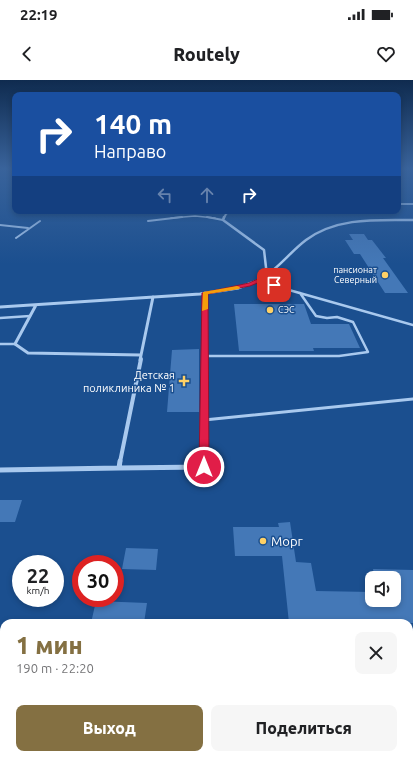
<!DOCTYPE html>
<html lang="ru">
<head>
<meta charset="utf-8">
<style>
  body { margin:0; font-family:Ubuntu,sans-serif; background:#f6f6f6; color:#202124; height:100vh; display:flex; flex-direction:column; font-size:15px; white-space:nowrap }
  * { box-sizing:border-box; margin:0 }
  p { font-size:13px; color:#757577 }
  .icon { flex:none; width:22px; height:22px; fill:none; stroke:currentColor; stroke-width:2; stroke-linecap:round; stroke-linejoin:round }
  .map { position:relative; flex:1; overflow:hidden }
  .side { position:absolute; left:0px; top:539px; width:413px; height:140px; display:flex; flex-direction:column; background:#fff; border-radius:12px 12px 0 0; box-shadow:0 2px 6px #0003 }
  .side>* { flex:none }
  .top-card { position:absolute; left:12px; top:12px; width:389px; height:122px; border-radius:8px; box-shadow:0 2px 6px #0003; background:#1a4fa0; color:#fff; overflow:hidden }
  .buttons { position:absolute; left:365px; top:491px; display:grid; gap:8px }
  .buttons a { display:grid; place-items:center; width:36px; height:36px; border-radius:8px; background:#fff; box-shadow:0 2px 6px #0003; font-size:20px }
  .speed { position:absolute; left:12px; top:475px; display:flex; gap:8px; font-size:20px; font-weight:700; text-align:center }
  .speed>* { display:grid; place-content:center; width:52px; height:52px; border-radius:50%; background:#fff; box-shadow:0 2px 6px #0003; line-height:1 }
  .speed small { font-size:10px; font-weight:400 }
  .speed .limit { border:6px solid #d22; background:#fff; color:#111 }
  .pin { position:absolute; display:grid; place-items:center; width:34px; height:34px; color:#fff; margin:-17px; border-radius:8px; box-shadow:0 2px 6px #0006 }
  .me { position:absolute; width:44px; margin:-22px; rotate:0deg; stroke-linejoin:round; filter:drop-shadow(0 0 3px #0008) }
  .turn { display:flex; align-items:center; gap:14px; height:84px; padding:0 16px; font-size:18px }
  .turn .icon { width:52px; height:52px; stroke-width:2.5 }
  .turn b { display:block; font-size:28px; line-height:34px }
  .lanes { display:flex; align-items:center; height:38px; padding:0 16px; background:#0003; justify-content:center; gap:20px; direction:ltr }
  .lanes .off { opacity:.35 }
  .round { display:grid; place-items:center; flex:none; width:42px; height:42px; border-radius:8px; background:#f6f6f6 }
  .head { display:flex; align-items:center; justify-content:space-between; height:68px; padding:0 16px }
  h1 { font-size:24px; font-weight:800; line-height:30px; color:#847042 }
  .primary-button { display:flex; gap:8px; margin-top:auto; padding:8px 16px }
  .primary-button a { flex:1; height:46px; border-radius:8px; background:#847042; color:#fff; font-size:16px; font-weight:800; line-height:46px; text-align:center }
  .primary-button a+a { background:#f6f6f6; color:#202124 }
  .status { display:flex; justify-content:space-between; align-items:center; height:28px; padding:0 20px; background:#fff; direction:ltr }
  .status svg { height:11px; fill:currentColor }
  header { display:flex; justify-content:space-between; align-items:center; height:52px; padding:0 16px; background:#fff; font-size:18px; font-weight:800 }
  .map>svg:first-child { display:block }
  .building { fill:#4478b7 }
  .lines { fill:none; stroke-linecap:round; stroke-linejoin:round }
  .service-far3 { stroke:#a9c9ee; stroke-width:1.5 }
  .service-far2 { stroke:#a9c9ee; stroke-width:2 }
  .service-far1 { stroke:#a9c9ee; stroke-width:2.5 }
  .service { stroke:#a9c9ee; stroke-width:3 }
  .minor-far4 { stroke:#a9c9ee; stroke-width:2 }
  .minor-far3 { stroke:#a9c9ee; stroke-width:2.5 }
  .minor-far2 { stroke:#a9c9ee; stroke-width:3 }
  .minor-far1 { stroke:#a9c9ee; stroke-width:4 }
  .minor { stroke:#a9c9ee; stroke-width:5 }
  .route { fill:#e11d48; stroke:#92132f }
  .slow { fill:#f59e0b }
  .poi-dot { fill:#ffd166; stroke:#1b4f8f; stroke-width:1.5 }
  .labels { text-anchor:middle; stroke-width:3; stroke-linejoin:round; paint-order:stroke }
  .far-poi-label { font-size:9px; fill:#fff; stroke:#1b4f8f; text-anchor:end }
  .poi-label { font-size:11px; fill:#fff; stroke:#1b4f8f; text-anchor:end }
  .near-poi-label { font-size:13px; fill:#fff; stroke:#1b4f8f; text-anchor:start }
</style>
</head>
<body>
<div class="status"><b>22:19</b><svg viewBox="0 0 49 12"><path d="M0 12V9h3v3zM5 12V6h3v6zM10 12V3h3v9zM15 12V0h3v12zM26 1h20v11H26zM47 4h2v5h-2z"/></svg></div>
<header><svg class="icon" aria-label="back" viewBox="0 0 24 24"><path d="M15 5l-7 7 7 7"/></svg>Routely<svg class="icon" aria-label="heart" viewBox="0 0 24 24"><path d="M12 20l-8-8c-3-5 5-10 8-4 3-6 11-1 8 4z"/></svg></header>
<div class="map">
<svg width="413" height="679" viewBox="0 0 413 679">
  <rect width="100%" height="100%" fill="#1b4f8f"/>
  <path class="building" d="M 349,154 L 364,154 L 368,160 L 372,160 L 386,178 L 383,178 L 408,213 L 385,213 L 360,174 L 354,174 L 345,160 L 353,160 Z
    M 234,224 L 304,224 L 311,244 L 349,244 L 360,268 L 313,268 L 314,271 L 239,271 Z
    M 199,269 L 199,332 L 167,332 L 172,270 Z
    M 0,420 L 22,420 L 15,442 L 0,442 Z
    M 290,442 L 296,482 L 311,483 L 316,511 L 372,512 L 372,520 L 394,520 L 394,498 L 375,498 L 373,489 L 413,490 L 413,543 L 289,543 L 282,476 L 235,476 L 233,447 L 279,447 L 278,443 Z
    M 126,468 L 158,469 L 156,490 L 122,489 Z
    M 96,521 L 147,523 L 144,543 L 91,543 Z"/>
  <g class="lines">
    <path class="service-far3" d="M 171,138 L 195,136 L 215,138"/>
    <path class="service-far2" d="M 207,137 L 223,140
      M 148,141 L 182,137
      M 0,145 L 28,148
      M 16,158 L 40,141"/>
    <path class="service-far1" d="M 260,200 L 289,210 L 413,245
      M 0,238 L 30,236
      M 0,264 L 15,264
      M 205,276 L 339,276 L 368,272 L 353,242 L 337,237 L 327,238 L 316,236 L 300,213"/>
    <path class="service" d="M 204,340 L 413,319"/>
    <path class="minor-far4" d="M 398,124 L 413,124
      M 224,138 L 226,134 L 231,131"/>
    <path class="minor-far3" d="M 224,137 L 223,140 L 264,170 L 267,196
      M 260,200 C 278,189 290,172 306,160 C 337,137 377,140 413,140"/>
    <path class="minor-far2" d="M 36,225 L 15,264 L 28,273 L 141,275
      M 0,227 L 200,214 L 238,208 L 262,199
      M 140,280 L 153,217
      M 205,280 L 205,213"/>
    <path class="minor-far1" d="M 120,382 L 141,279
      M 204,382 L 205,279"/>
    <path class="minor" d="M 119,388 L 204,387 L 204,381
      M 0,390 L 119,388 L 120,381"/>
  </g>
  <linearGradient id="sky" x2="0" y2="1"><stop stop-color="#0f2b4f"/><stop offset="0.48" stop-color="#39639b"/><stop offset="1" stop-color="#39639b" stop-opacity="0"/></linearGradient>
  <rect width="413" height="184" fill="url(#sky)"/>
  <path class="route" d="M 260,198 L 278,205 L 274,207 L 260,202 L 250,206 L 208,214 L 209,387 L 204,391 L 201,390 L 199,387 L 202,213 L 249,203 Z"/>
  <path class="slow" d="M 237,206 L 240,207 L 239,209 L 208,214 L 208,229 L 202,231 L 203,212 Z"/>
  <g class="poi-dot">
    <circle cx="385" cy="195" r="4"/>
    <circle cx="270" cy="230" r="4"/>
    <path d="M182 295h4v4h4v4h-4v4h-4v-4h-4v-4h4z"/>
    <circle cx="263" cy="461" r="4"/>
  </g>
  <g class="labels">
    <g class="far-poi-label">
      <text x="377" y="193">пансионат<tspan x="377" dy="10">Северный</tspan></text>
      <text x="278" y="233" text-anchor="start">СЭС</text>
    </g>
    <g class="poi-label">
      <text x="175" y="299">Детская<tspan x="175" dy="13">поликлиника № 1</tspan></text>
    </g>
    <g class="near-poi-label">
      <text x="271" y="466">Морг</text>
    </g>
  </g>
</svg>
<div class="buttons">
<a><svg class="icon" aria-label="sound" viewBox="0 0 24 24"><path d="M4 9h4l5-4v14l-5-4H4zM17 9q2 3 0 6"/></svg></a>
</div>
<div class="speed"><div>22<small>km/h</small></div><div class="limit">30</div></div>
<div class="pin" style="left:274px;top:205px;background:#d93025"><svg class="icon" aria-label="arrive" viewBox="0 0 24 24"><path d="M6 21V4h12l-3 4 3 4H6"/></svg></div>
<svg class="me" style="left:204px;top:387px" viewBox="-20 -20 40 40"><circle r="17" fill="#e11d48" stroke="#fff" stroke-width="3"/><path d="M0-11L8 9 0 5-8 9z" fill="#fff"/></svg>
<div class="top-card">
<div class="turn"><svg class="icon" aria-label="right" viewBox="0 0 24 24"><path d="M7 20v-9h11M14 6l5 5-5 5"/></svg><div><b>140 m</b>Направо</div></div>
<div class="lanes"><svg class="icon off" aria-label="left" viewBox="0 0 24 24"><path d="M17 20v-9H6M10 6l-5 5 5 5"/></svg><svg class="icon off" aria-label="ahead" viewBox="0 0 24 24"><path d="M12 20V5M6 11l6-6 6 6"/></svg><svg class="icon" aria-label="right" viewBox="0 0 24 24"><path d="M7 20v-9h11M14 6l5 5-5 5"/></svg></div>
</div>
<section class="side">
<div class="head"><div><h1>1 мин</h1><p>190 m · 22:20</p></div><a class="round"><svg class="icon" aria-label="close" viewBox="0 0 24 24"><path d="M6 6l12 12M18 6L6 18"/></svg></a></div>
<div class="primary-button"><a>Выход</a><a>Поделиться</a></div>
</section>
</div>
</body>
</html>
